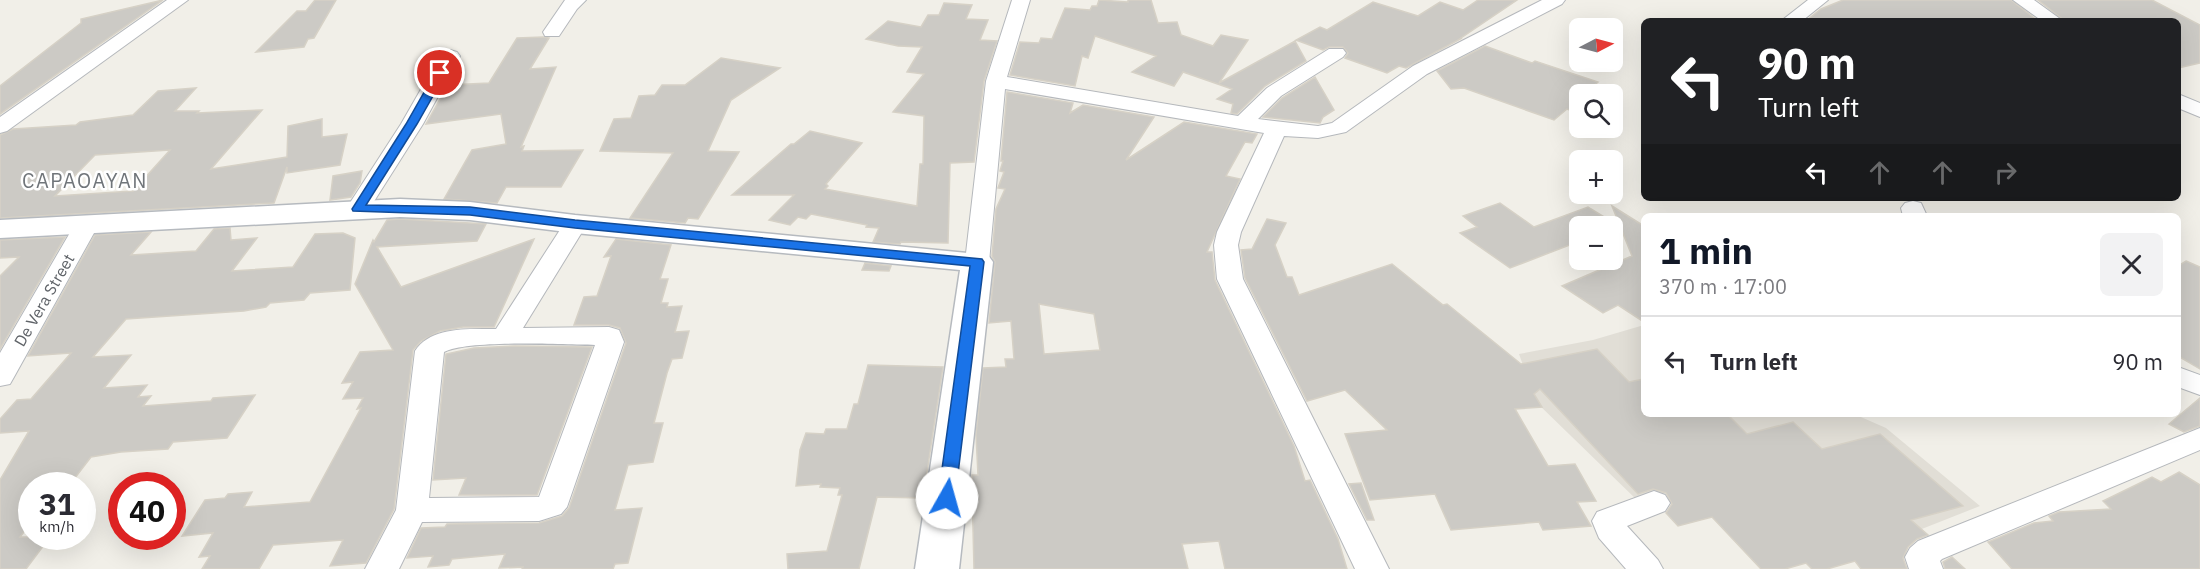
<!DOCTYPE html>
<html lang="en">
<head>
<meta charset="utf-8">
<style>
  body { margin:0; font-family:"IBM Plex Sans",sans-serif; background:#f2f2f3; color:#2b2b33; height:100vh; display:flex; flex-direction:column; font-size:22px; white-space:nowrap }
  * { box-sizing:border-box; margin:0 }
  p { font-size:20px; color:#7c7c81 }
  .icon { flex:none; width:33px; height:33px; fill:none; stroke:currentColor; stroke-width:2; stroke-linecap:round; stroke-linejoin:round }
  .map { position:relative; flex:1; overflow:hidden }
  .drawer { position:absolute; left:1641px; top:213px; width:540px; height:204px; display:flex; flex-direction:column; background:#fff; border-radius:9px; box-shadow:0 6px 24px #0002 }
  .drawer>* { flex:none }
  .guide { position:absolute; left:1641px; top:18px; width:540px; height:183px; border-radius:9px; box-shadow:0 6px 24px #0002; background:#202124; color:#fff; overflow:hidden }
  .needle { width:39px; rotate:84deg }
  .buttons { position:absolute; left:1569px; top:18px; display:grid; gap:12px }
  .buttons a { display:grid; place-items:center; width:54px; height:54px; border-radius:9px; background:#fff; box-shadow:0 6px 24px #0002; font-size:30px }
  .speed { position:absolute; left:18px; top:472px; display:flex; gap:12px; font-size:30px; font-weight:700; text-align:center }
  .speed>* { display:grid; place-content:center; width:78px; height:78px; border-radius:50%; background:#fff; box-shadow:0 6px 24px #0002; line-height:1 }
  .speed small { font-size:15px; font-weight:400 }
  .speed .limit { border:9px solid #d22; background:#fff; color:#111 }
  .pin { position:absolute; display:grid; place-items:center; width:51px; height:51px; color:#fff; margin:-26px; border:3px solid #fff; border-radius:50%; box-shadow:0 2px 6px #0007 }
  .me { position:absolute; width:66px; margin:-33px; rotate:7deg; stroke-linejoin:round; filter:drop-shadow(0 0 4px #0008) }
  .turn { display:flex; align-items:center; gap:21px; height:126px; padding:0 18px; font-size:27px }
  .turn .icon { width:78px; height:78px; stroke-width:2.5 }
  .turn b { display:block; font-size:42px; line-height:51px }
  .lanes { display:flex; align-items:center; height:57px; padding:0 18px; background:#0003; justify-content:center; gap:30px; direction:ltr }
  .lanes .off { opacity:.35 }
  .round { display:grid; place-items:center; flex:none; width:63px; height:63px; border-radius:9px; background:#f2f2f3 }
  .summary { display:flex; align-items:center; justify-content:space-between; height:102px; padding:0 18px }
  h1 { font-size:36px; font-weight:700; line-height:45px; color:#111827 }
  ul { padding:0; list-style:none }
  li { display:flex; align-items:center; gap:18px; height:90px; padding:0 18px; border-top:2px solid #e1e1e2 }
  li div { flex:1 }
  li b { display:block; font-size:22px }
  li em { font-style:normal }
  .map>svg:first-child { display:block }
  .education { fill:#e1ded6 }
  .building { fill:#cccac5; stroke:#d6d1c6; stroke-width:1.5; fill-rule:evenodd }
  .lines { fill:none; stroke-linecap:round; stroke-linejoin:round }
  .street-casing { stroke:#b5b8bc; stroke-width:2 }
  .secondary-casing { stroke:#b6babf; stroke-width:3 }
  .street { fill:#fff; fill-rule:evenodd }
  .secondary { fill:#fff; fill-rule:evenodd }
  .route { fill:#1a73e8; stroke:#114b97; stroke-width:1.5 }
  .labels { text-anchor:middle; stroke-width:5; stroke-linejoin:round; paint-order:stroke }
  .street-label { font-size:16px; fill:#5f6368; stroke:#fff }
  .quarter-label { font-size:20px; letter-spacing:1.5px; fill:#70757a; stroke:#fff }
</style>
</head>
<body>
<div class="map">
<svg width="2200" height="569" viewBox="0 0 2200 569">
  <rect width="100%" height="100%" fill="#f1efe8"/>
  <path class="education" d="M 1644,325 L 1644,414 L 1854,414 L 1886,428 L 1980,506 L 1861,553 L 1764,460 L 1639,502 L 1536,402 L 1519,354 L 1593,340 Z"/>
  <path class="building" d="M 163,0 L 0,114 L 0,86 L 81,23 L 81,19 Z
    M 315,0 L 336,0 L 314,38 L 308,39 L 304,47 L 256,52 L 297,11 L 306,11 Z
    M 1099,0 L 1128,2 L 1128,0 L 1151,0 L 1158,23 L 1177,22 L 1181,35 L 1213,46 L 1221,35 L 1248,40 L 1219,83 L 1295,41 L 1306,61 L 1265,86 L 1237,114 L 1231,113 L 1233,104 L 1217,99 L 1232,89 L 1183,72 L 1174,86 L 1132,72 L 1156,56 L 1095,36 L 1088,58 L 1082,56 L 1075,86 L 1010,75 L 1020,42 L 1039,43 L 1041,38 L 1052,39 L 1065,8 L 1090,10 L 1092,6 L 1097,6 Z
    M 1478,0 L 1517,0 L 1461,38 L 1462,38 L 1406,68 L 1399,66 L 1387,73 L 1345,58 L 1348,53 L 1343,47 L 1329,47 L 1323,50 L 1296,40 L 1320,27 L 1327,30 L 1373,2 L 1418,16 L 1440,2 L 1463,10 Z
    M 1843,0 L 2011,0 L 2038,21 L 1806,21 L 1821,9 Z
    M 2038,0 L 2152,0 L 2200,25 L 2200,63 L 2178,68 L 2178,21 L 2065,21 Z
    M 944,3 L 972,5 L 966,19 L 988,20 L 980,40 L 997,41 L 984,81 L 974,162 L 950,163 L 948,243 L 901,242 L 900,244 L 873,242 L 879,228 L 866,227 L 867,225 L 811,214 L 806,219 L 798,217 L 790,225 L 769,220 L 794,195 L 732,195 L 791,144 L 794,144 L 810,131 L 862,143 L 826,184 L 828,186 L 825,189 L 917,206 L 920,164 L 923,164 L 924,116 L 893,112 L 924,74 L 907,72 L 922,47 L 898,46 L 866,39 L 888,21 L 921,27 L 928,15 L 939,15 Z
    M 543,37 L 549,38 L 530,69 L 556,67 L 521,147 L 524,146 L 522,151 L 583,150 L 561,187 L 506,187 L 497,203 L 444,199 L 472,150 L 506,144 L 501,114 L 426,124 L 448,85 L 489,83 L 517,38 Z
    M 1485,46 L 1532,63 L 1535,61 L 1598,82 L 1584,94 L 1580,94 L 1580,114 L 1567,109 L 1554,120 L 1464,88 L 1451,89 L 1437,71 Z
    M 721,58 L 780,68 L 731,100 L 708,151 L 739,152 L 698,219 L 688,218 L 685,223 L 630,218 L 673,153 L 600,151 L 614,119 L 631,118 L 639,96 L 655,95 L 662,85 L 685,85 Z
    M 1315,77 L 1334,110 L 1323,117 L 1320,123 L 1263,117 L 1282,98 Z
    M 196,88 L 175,111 L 199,111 L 197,113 L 262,110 L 211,169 L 287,157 L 288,126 L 322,119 L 322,137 L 347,134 L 340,165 L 287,173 L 287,167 L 274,203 L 0,218 L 0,135 L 13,129 L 76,125 L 80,122 L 133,115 L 158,91 ZM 170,150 L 133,191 L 55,196 L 95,155 Z
    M 1007,92 L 1073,103 L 1070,113 L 1083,105 L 1154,117 L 1126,160 L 1184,122 L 1257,134 L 1252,143 L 1245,142 L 1226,176 L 1240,179 L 1207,252 L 1212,252 L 1215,280 L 1294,446 L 1305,481 L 1310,480 L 1338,539 L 1347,569 L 1225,569 L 1219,541 L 1182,544 L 1188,569 L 974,569 L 972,488 L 972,475 L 978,475 L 976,435 L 983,368 L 1006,367 L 1005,359 L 1014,359 L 1011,321 L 989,323 L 995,262 L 992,256 L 996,209 L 1005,189 L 998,188 L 1004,172 L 1000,171 L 1003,161 L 1001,161 ZM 1039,304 L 1094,314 L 1100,350 L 1044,354 Z
    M 362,171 L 360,183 L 351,197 L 330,200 L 333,176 Z
    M 1500,203 L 1534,227 L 1588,207 L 1619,226 L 1612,229 L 1612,226 L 1580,226 L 1580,241 L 1510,268 L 1460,233 L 1477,227 L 1463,216 Z
    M 1612,206 L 1644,226 L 1644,322 L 1618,305 L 1603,313 L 1562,286 L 1632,256 Z
    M 400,219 L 486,224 L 477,241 L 377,247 L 401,287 L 534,239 L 494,327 L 463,327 L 440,331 L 421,341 L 413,350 L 394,509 L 366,563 L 330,566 L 343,540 L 273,545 L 259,569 L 202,569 L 210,556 L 199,557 L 213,533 L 182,536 L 205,500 L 225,498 L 228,494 L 252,492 L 244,507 L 310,502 L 361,408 L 357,409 L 363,398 L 343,399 L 353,382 L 342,383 L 360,352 L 393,350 L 355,284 L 373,240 L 374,242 L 387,220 Z
    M 1267,219 L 1286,223 L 1275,245 L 1287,277 L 1292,277 L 1299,295 L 1392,264 L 1443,305 L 1447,304 L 1521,364 L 1597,349 L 1629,382 L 1644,379 L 1644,414 L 1727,414 L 1747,434 L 1793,422 L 1822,449 L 1880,434 L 1963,506 L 1911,520 L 1928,535 L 1917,539 L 1908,547 L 1903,558 L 1907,569 L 1861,569 L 1855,561 L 1827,569 L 1812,569 L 1806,563 L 1785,569 L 1761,569 L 1712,517 L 1678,526 L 1666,513 L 1672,504 L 1666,493 L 1653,489 L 1638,494 L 1540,389 L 1534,394 L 1542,407 L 1515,409 L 1548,466 L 1575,464 L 1596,501 L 1577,502 L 1591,526 L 1543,530 L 1539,522 L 1451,530 L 1435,494 L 1370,500 L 1345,434 L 1387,430 L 1345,390 L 1307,401 L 1245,278 L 1241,250 L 1252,249 Z
    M 230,228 L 231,240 L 257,238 L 232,271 L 293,267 L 315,234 L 343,233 L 355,238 L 350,290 L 310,293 L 304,300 L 270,303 L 266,307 L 244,311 L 126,319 L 93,357 L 131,355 L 104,388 L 147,385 L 138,397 L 151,396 L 143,406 L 211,401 L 213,398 L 255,395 L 227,438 L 173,442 L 168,449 L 121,452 L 91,457 L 71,483 L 32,485 L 32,522 L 20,537 L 50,537 L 26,569 L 0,569 L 0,480 L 29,431 L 0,433 L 0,419 L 17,400 L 31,399 L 71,353 L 28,356 L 95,235 L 151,232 L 131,255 L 196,251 L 214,229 Z
    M 65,237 L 0,349 L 0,276 L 19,257 L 0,258 L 0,240 Z
    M 616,239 L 671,245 L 660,279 L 668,279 L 661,303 L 668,303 L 667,307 L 682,306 L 675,332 L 689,331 L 682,358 L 672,359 L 667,373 L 654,423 L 663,423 L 653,462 L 628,465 L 615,510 L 642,508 L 628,563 L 615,564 L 613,569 L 522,569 L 523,567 L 499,568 L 505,554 L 452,559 L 449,565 L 428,567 L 433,556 L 407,558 L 421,528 L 445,527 L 447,524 L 539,523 L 562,516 L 569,508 L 626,343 L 620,328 L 609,325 L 574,325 L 584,297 L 597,296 L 611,256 L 604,257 Z
    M 2186,261 L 2200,267 L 2200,369 L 2178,356 L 2178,266 Z
    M 865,263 L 891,266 L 889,271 L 862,270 Z
    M 515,346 L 592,347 L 537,495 L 459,495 L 466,478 L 433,480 L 446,354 L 474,348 Z
    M 868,365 L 943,367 L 923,498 L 877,497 L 859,569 L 788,569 L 787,554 L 827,551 L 842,495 L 838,495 L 840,488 L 820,487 L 821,484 L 796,486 L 800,450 L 806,433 L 824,434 L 826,429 L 847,429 L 854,404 L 858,404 Z
    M 2200,398 L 2200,426 L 2184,432 L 2169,424 Z
    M 2179,472 L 2200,485 L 2200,569 L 2012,569 L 1988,542 L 2034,523 L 2053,521 L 2049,516 L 2059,512 L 2111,509 L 2103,501 L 2152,477 L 2161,482 Z
    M 1361,483 L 1374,520 L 1367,520 L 1349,484 Z
    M 1952,557 L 1965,569 L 1945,569 L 1943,562 Z"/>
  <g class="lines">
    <g class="street-casing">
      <path id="street" d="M 167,0 L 188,0 L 7,131 L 0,133 L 0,117 Z
        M 565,0 L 586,0 L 577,9 L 559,36 L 545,36 L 543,32 Z
        M 1012,0 L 1030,0 L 1007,77 L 1238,116 L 1267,88 L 1329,49 L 1343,49 L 1346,53 L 1343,57 L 1281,96 L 1258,119 L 1318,126 L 1332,123 L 1413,66 L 1542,0 L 1565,0 L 1562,4 L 1427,74 L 1346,132 L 1318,138 L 1284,136 L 1241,232 L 1238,245 L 1243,279 L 1389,569 L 1355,569 L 1217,279 L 1214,245 L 1217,232 L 1264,133 L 1005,89 L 989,262 L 986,267 L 977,269 L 968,267 L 965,262 L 986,81 Z
        M 1808,0 L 1828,0 L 1802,21 L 1781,21 Z
        M 2013,0 L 2034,0 L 2063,21 L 2042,21 Z
        M 450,50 L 457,52 L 460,56 L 423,124 L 366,214 L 358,216 L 350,214 L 346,209 L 401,124 L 440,56 L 443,52 Z
        M 2178,94 L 2200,103 L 2200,117 L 2178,108 Z
        M 1913,201 L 1921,203 L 1927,216 L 1903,216 L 1901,208 L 1905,203 Z
        M 87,217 L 95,219 L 99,224 L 14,377 L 10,384 L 0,386 L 0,353 L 75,224 L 79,219 Z
        M 575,217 L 583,219 L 587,224 L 523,328 L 609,327 L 619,330 L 624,342 L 567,507 L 561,514 L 539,521 L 422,522 L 399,569 L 365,569 L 396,510 L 415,351 C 431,326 469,329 496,329 L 567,219 ZM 595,345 L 539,497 L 429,498 L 444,352 C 469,339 563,345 595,345 Z
        M 2178,367 L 2200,375 L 2200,395 L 2178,387 Z
        M 2200,428 L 2200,450 L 1942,559 L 1940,561 L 1943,569 L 1909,569 L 1905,557 L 1910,548 L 1918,541 Z
        M 1654,491 L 1665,495 L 1670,503 L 1665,511 L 1627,526 L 1658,560 L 1663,569 L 1626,569 L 1599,538 L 1592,521 L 1597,512 Z"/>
    </g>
    <g class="secondary-casing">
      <path id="secondary" d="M 400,199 L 470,202 L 575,215 L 988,255 L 993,262 L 959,569 L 915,569 L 960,270 L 575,233 L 470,220 L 400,217 L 0,238 L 0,220 Z"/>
    </g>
    <use href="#street" class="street"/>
    <use href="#secondary" class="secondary"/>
  </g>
  <path class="route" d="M 440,69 L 446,73 L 417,124 L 366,205 L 470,207 L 575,220 L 982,259 L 984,262 L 955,498 L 953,503 L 947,504 L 941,503 L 938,498 L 970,266 L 575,228 L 470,215 L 353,211 L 352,209 L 406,124 L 435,73 Z"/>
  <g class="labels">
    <g class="street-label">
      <text transform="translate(44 300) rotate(-60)" y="6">De Vera Street</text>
    </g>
    <g class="quarter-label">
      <text x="85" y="188">CAPAOAYAN</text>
    </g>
  </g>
</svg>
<div class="buttons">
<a><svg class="needle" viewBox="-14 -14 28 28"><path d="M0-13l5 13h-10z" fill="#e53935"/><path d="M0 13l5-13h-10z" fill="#7c7c81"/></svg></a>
<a><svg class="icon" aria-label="search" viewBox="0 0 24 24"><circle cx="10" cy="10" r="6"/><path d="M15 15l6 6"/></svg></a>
<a>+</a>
<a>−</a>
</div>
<div class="speed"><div>31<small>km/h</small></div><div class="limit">40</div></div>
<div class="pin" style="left:440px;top:73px;background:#d93025"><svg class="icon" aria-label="arrive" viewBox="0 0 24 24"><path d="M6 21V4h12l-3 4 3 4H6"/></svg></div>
<svg class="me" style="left:947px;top:498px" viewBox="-20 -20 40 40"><circle r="19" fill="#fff"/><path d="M0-13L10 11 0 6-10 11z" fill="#1a73e8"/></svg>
<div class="guide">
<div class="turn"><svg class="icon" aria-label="left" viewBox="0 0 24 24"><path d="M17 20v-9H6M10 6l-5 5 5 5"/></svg><div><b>90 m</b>Turn left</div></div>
<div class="lanes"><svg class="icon" aria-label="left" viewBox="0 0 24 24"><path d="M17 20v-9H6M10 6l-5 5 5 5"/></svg><svg class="icon off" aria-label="ahead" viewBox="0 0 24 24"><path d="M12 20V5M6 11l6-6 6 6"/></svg><svg class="icon off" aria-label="ahead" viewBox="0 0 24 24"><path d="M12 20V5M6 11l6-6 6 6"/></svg><svg class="icon off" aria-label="right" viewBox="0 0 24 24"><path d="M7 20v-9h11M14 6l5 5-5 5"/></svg></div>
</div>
<section class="drawer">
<div class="summary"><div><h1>1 min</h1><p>370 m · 17:00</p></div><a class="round"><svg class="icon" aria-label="close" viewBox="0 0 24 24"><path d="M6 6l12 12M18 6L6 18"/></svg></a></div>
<ul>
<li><svg class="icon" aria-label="left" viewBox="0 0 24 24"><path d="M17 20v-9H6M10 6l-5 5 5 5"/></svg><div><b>Turn left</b></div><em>90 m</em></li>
</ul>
</section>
</div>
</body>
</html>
